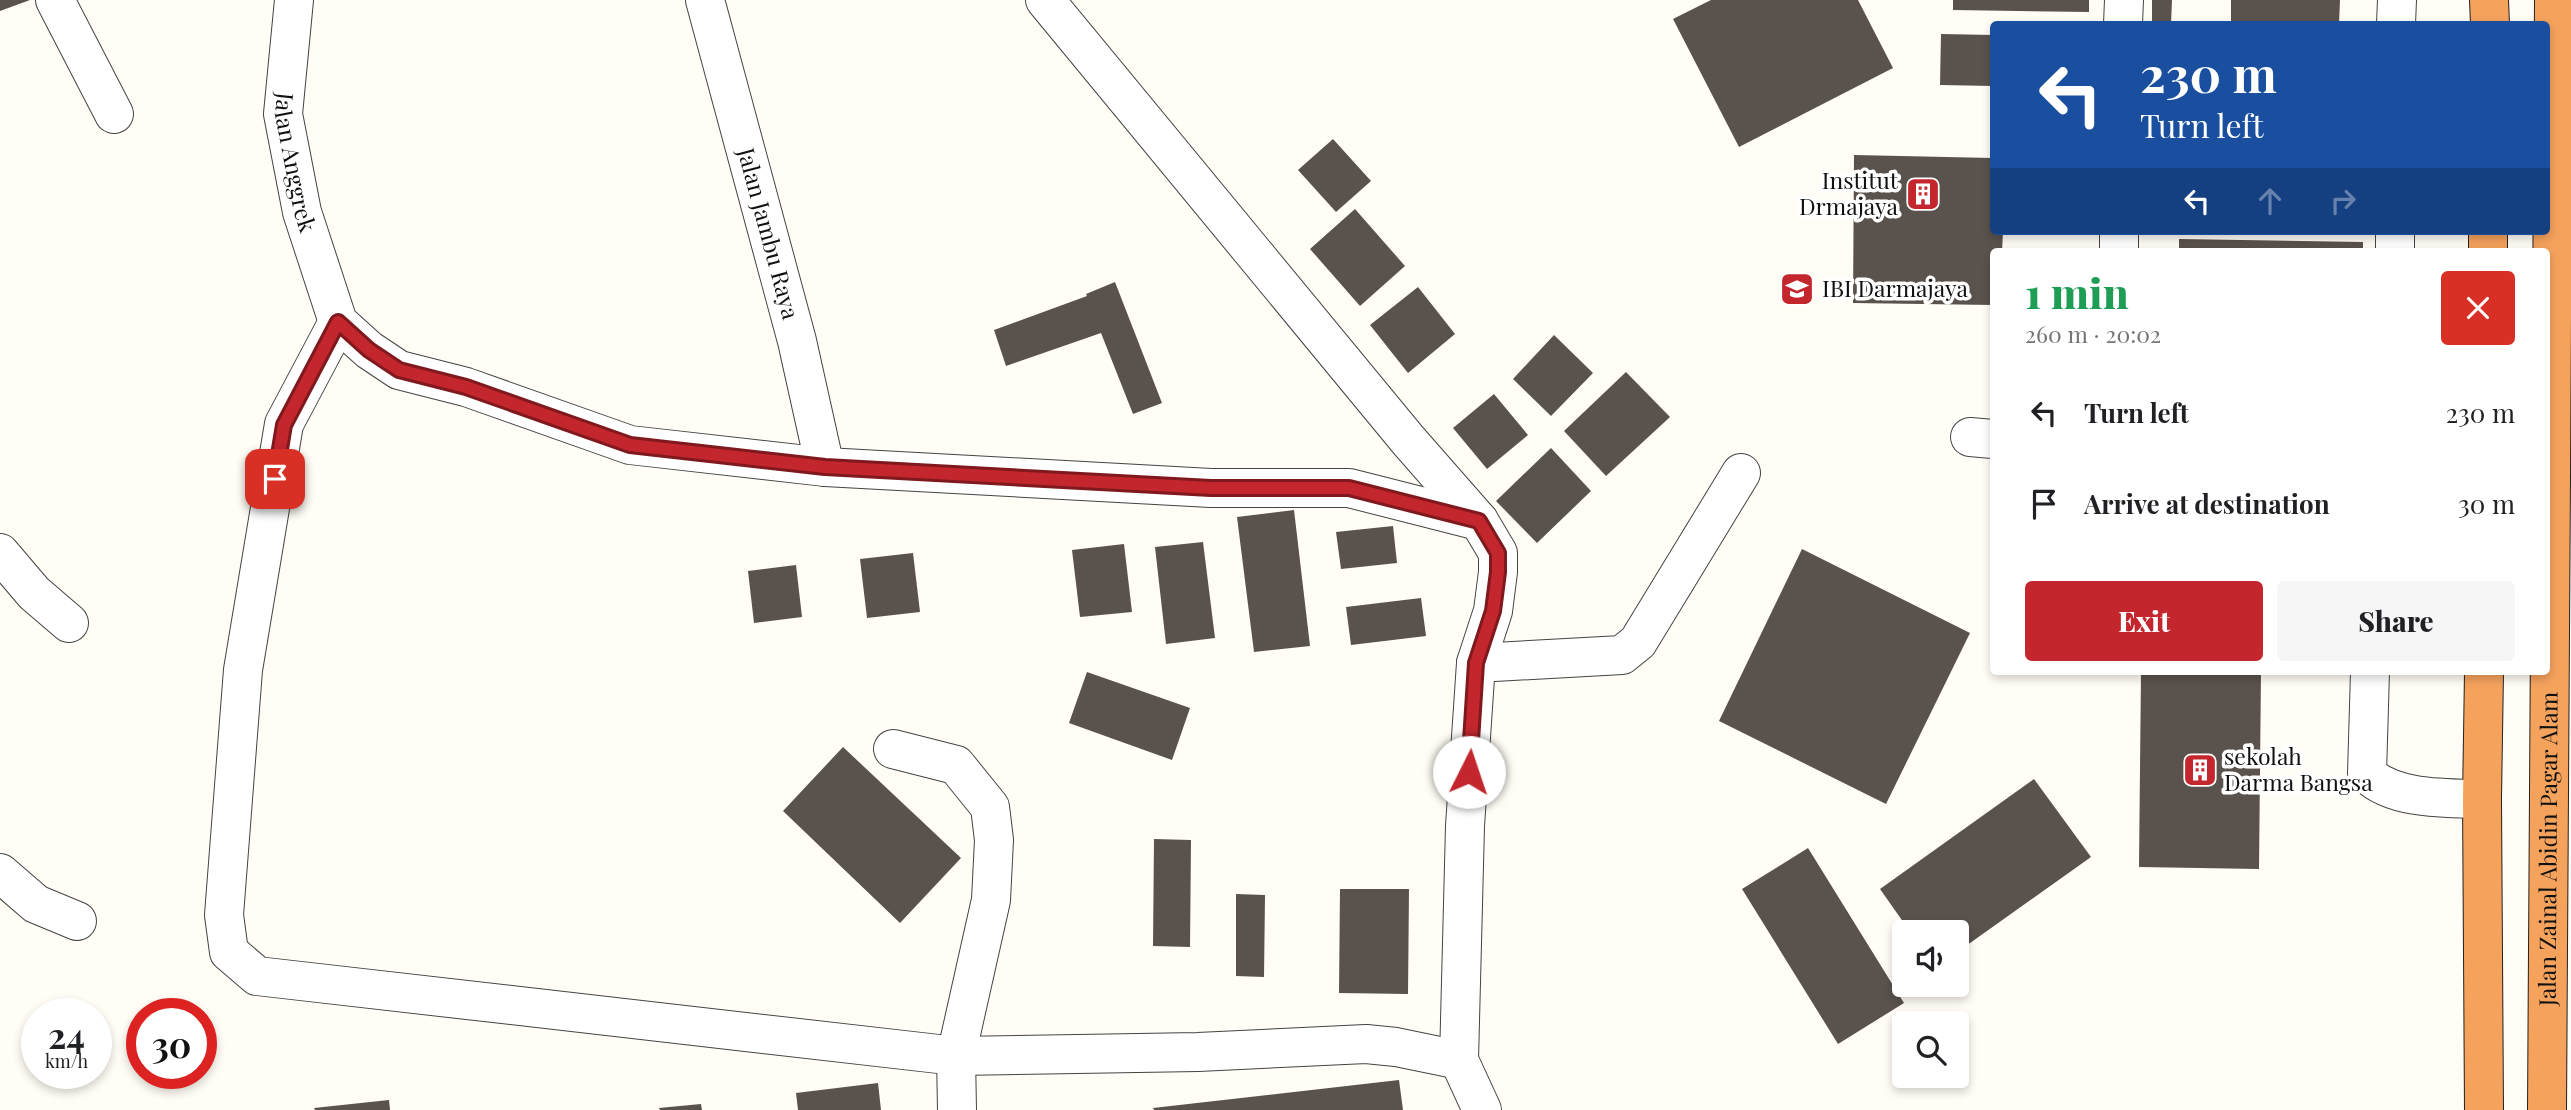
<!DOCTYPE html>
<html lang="en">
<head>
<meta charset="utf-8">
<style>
  body { margin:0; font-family:"Playfair Display",serif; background:#f6f6f6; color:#202124; height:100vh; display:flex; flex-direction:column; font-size:26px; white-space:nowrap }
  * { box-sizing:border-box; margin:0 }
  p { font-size:23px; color:#757577 }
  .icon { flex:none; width:38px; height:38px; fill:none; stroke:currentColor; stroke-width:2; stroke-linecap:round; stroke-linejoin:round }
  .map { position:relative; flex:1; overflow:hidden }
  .panel { position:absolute; left:1990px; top:248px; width:560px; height:427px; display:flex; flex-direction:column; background:#fff; border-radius:7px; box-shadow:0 4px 10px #0003 }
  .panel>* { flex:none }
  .guide { position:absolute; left:1990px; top:21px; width:560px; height:214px; border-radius:7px; box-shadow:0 4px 10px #0003; background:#1a4fa0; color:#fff; overflow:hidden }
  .buttons { position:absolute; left:1892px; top:920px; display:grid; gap:14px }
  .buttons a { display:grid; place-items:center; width:77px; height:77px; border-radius:7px; background:#fff; box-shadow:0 4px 10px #0003; font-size:35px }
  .speed { position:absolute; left:21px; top:998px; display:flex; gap:14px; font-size:35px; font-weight:700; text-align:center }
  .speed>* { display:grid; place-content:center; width:91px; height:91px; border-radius:50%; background:#fff; box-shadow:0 4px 10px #0003; line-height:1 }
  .speed small { font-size:18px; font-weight:400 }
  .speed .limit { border:10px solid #d22; background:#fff; color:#111 }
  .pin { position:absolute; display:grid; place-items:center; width:60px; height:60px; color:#fff; margin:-30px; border-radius:14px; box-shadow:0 4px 10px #0006 }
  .me { position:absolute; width:77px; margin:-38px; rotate:4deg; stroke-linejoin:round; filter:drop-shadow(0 0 5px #0008) }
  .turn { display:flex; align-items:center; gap:24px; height:147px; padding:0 35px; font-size:32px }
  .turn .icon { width:91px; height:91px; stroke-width:2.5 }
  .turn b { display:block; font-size:49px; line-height:60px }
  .lanes { display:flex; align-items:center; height:66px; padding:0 35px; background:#0003; justify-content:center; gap:35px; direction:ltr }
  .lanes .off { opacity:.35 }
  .round { display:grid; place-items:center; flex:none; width:74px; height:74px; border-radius:7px; background:#f6f6f6 }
  .overview { display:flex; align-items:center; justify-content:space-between; height:119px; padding:0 35px }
  h1 { font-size:42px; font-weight:800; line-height:52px; color:#1e9e55 }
  .primary-button { display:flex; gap:14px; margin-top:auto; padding:14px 35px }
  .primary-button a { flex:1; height:80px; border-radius:7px; background:#c4262e; color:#fff; font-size:28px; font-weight:800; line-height:80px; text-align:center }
  .primary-button a+a { background:#f6f6f6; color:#202124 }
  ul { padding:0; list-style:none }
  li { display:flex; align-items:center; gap:21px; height:91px; padding:0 35px }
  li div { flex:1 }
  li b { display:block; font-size:26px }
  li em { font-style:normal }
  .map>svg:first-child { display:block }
  .building { fill:#5a524d }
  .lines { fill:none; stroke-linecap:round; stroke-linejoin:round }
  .minor-casing { stroke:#444; stroke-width:40 }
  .highway-casing { stroke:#222; stroke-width:40 }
  .minor { stroke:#fff; stroke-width:38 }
  .highway { stroke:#f5a25d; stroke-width:38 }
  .route-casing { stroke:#7f191e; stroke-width:18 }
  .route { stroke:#c4262e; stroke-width:12 }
  .labels { text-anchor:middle; stroke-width:7; stroke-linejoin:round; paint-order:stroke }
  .street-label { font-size:23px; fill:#111; stroke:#fff }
  .poi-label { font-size:23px; fill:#111; stroke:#fff; text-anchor:start }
</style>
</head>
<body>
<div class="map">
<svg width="2571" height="1110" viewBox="0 0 2571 1110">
  <rect width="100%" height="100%" fill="#fffdf5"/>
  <path class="building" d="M 0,0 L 30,0 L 0,11 Z
    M 1711,0 L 1858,0 L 1893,68 L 1739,147 L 1673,19 Z
    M 1953,0 L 2089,0 L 2089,12 L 1953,10 Z
    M 2152,0 L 2172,0 L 2171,24 L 2152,24 Z
    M 2231,0 L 2340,0 L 2339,24 L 2231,24 Z
    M 1941,34 L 1993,35 L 1993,86 L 1940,85 Z
    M 1333,139 L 1371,181 L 1336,212 L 1298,170 Z
    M 1854,155 L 1993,158 L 1993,231 L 2003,231 L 2002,252 L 1993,252 L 1993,305 L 1853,303 Z
    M 1355,209 L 1405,266 L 1360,306 L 1310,249 Z
    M 2179,239 L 2363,242 L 2363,252 L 2179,252 Z
    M 1115,282 L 1162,403 L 1133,414 L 1101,333 L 1006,366 L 994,330 L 1087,296 L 1086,294 Z
    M 1418,287 L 1455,334 L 1408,373 L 1370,325 Z
    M 1554,335 L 1593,373 L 1551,416 L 1513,379 Z
    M 1626,372 L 1670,417 L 1606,476 L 1564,431 Z
    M 1494,394 L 1528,435 L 1487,469 L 1453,428 Z
    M 1551,448 L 1591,491 L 1537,543 L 1496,501 Z
    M 1294,510 L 1310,646 L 1254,652 L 1237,517 Z
    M 1393,526 L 1397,563 L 1341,569 L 1336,532 Z
    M 1203,542 L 1215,638 L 1166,644 L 1155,547 Z
    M 1124,544 L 1132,612 L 1080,617 L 1072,550 Z
    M 1802,549 L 1970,633 L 1886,804 L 1719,721 Z
    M 913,553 L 920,612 L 867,618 L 860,559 Z
    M 796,565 L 802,617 L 754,623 L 748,571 Z
    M 1421,598 L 1426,636 L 1351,645 L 1346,607 Z
    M 1087,672 L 1190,708 L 1172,760 L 1069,723 Z
    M 2141,672 L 2261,672 L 2259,869 L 2139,867 Z
    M 843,747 L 961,858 L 900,923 L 783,811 Z
    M 2034,779 L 2091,857 L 1956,953 L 1956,933 L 1911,933 L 1880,889 Z
    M 1154,839 L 1191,840 L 1190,947 L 1153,946 Z
    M 1808,848 L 1904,1003 L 1838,1044 L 1742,889 Z
    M 1340,889 L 1409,889 L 1408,994 L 1339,993 Z
    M 1236,894 L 1265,895 L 1264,977 L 1236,976 Z
    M 1399,1080 L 1403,1110 L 1154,1110 L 1153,1108 Z
    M 878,1083 L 881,1110 L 798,1110 L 796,1093 Z
    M 389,1100 L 390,1110 L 315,1110 L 314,1108 Z
    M 701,1104 L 702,1110 L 660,1110 L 659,1108 Z"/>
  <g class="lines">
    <g class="minor-casing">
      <g id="minor">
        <path d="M 55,0 L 114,114"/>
        <path id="s1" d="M 294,0 L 283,114 L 302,212 L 338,322 L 369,350 L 399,370 L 466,387 L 630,445 L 825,467 L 1211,488 L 1349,488 L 1479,521 L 1498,553 L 1498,572 L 1493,611 L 1476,663 L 1465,826 L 1459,1060 L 1482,1110"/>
        <path id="s2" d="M 705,0 L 797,341 L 825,467"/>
        <path d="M 1045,0 L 1408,440 L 1479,521"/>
        <path d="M 2123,24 L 2124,0"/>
        <path d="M 2396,24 L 2397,0"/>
        <path d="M 2119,252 L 2119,231"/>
        <path d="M 2395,252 L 2395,231"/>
        <path d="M 338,322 L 284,424 L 243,670 L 224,915 L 229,952 L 257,976 L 956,1056 L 1198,1052 L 1366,1044 L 1396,1047 L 1459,1060"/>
        <path d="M 1970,437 L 1993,439"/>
        <path d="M 0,553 L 34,593 L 69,623"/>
        <path d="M 1476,663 L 1622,655 L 1638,642 L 1741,473"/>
        <path d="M 2370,672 L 2367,774 C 2394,800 2446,798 2482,799"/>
        <path d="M 893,749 L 956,765 L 990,807 L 994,840 L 991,900 L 956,1056 L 957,1110"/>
        <path d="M 0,873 L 36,904 L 77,921"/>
      </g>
    </g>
    <g class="highway-casing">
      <g id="highway">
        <path d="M 2489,0 L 2490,24"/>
        <path d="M 2488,252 L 2488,231"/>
        <path d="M 2484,672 L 2482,799 L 2484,1110"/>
        <path id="s3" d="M 2547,1110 L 2554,0"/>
      </g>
    </g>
    <use href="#minor" class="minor"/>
    <use href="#highway" class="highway"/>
  </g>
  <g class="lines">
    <g class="route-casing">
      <path id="route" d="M 275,479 L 284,425 L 338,322 L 369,350 L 399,370 L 466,387 L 630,445 L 825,467 L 1211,488 L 1349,488 L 1479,521 L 1498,553 L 1498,572 L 1493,611 L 1476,663 L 1469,772"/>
    </g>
    <use href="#route" class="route"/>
  </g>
  <defs>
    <g id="building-square" transform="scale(1.75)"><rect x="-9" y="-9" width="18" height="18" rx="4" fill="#c4262e" stroke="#fff"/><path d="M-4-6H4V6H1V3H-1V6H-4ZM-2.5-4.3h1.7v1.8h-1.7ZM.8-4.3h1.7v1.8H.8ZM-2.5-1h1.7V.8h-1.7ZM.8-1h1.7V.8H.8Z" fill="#fff"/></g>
    <g id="university-square" transform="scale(1.75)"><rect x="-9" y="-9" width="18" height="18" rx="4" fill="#c4262e" stroke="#fff"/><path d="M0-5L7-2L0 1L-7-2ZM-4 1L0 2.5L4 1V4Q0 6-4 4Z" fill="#fff"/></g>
  </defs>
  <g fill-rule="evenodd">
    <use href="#building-square" x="1923" y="194"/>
    <use href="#university-square" x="1797" y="289"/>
    <use href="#building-square" x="2200" y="770"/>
  </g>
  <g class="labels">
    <g class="street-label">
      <text dy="8" stroke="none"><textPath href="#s1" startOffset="164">Jalan Anggrek</textPath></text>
      <text dy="8" stroke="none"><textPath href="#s2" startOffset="242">Jalan Jambu Raya</textPath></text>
      <text dy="8" stroke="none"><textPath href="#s3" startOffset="261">Jalan Zainal Abidin Pagar Alam</textPath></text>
    </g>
    <g class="poi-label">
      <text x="1898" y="189" text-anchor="end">Institut<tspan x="1898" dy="26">Drmajaya</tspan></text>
      <text x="1822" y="297">IBI Darmajaya</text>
      <text x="2224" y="765">sekolah<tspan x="2224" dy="26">Darma Bangsa</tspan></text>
    </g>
  </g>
</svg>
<div class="buttons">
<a><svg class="icon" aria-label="sound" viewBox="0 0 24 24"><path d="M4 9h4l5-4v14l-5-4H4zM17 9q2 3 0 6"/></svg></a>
<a><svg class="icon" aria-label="search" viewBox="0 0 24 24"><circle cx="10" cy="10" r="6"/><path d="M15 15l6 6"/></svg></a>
</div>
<div class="speed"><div>24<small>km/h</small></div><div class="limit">30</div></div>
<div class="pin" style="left:275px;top:479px;background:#d93025"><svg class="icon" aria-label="arrive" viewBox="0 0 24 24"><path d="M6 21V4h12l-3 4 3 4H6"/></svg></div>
<svg class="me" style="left:1469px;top:772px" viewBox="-20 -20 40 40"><circle r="19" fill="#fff"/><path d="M0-13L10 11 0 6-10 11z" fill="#c4262e"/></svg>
<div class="guide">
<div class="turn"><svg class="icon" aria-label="left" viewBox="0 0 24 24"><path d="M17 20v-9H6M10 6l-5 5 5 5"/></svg><div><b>230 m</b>Turn left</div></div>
<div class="lanes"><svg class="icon" aria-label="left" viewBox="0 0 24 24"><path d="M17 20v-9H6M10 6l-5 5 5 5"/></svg><svg class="icon off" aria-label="ahead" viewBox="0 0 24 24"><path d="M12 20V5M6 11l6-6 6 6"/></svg><svg class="icon off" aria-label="right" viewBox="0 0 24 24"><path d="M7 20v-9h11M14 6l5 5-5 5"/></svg></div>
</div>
<section class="panel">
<div class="overview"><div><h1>1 min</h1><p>260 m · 20:02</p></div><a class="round" style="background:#d93025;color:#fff"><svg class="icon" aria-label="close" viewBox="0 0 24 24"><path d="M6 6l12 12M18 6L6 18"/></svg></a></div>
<ul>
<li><svg class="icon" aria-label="left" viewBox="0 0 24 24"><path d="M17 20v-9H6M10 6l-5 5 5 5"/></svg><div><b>Turn left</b></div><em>230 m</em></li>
<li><svg class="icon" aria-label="arrive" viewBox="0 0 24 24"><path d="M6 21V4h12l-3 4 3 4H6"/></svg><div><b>Arrive at destination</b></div><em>30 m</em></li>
</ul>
<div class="primary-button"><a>Exit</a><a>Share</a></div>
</section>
</div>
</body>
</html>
